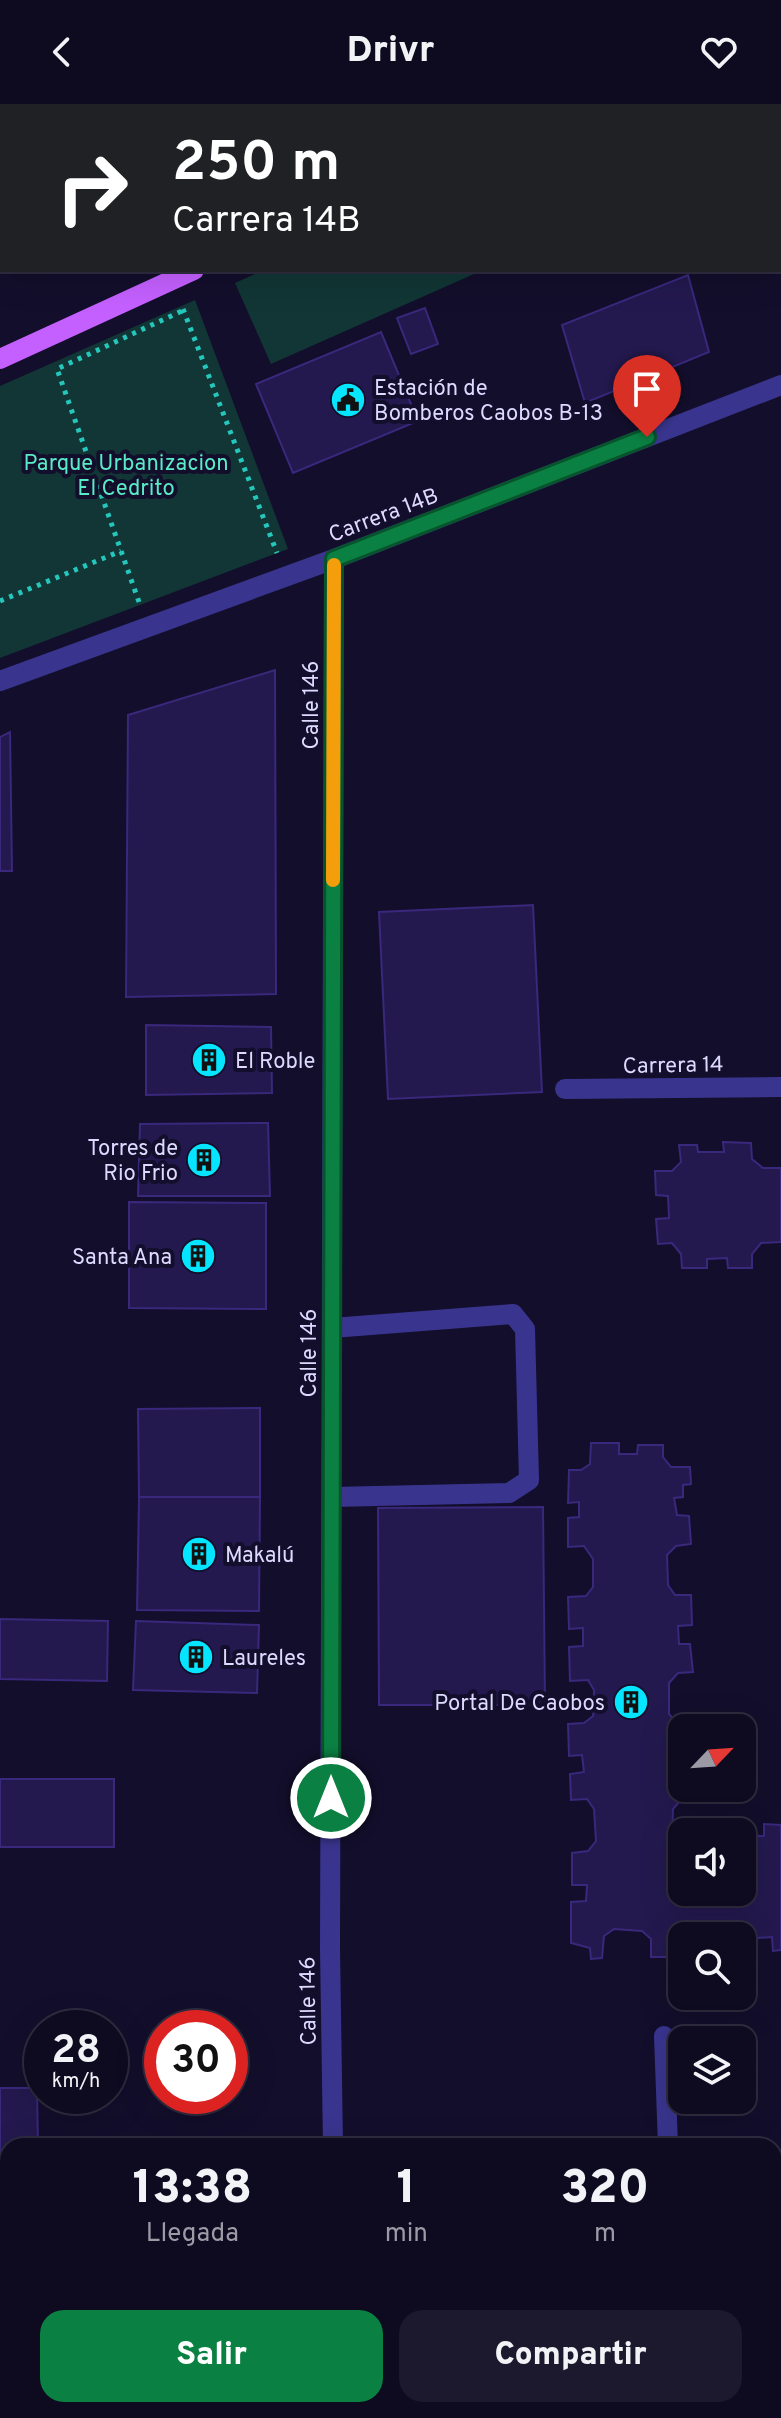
<!DOCTYPE html>
<html lang="es">
<head>
<meta charset="utf-8">
<style>
  body { margin:0; font-family:Overpass,sans-serif; background:#1c182d; color:#f1f3f6; height:100vh; display:flex; flex-direction:column; font-size:30px; white-space:nowrap }
  * { box-sizing:border-box; margin:0 }
  p { font-size:26px; color:#9b9aa5 }
  .icon { flex:none; width:44px; height:44px; fill:none; stroke:currentColor; stroke-width:2; stroke-linecap:round; stroke-linejoin:round }
  .map { position:relative; flex:1; overflow:hidden }
  .drawer { position:absolute; left:0px; top:2034px; width:782px; height:280px; display:flex; flex-direction:column; background:#0e0a20; border-radius:24px 24px 0 0; box-shadow:0 8px 32px #0002,0 0 0 2px #2e2b3e }
  .drawer>* { flex:none }
  .top-card { position:absolute; left:0px; top:0px; width:782px; height:168px; box-shadow:0 8px 32px #0002,0 0 0 2px #2e2b3e; background:#202124; color:#fff; overflow:hidden }
  .needle { width:52px; rotate:65deg }
  .fabs { position:absolute; left:668px; top:1610px; display:grid; gap:16px }
  .fabs a { display:grid; place-items:center; width:88px; height:88px; border-radius:16px; background:#0e0a20; box-shadow:0 8px 32px #0002,0 0 0 2px #2e2b3e; font-size:40px }
  .speed { position:absolute; left:24px; top:1906px; display:flex; gap:16px; font-size:40px; font-weight:700; text-align:center }
  .speed>* { display:grid; place-content:center; width:104px; height:104px; border-radius:50%; background:#0e0a20; box-shadow:0 8px 32px #0002,0 0 0 2px #2e2b3e; line-height:1 }
  .speed small { font-size:20px; font-weight:400 }
  .speed .limit { border:12px solid #d22; background:#fff; color:#111 }
  .pin { position:absolute; display:grid; place-items:center; width:68px; height:68px; color:#fff; margin:-82px -34px; border-radius:50% 50% 50% 0; rotate:-45deg; box-shadow:0 0 8px #0007 }
  .pin .icon { rotate:45deg }
  .me { position:absolute; width:88px; margin:-44px; rotate:0deg; stroke-linejoin:round; filter:drop-shadow(0 0 6px #0008) }
  .turn { display:flex; align-items:center; gap:28px; height:168px; padding:0 40px; font-size:36px }
  .turn .icon { width:104px; height:104px; stroke-width:2.5 }
  .turn b { display:block; font-size:56px; line-height:68px }
  .eta { display:flex; justify-content:space-evenly; align-items:center; height:136px; text-align:center }
  .eta b { font-size:48px; font-weight:800; line-height:56px }
  .button { display:flex; gap:16px; margin-top:auto; padding:16px 40px }
  .button a { flex:1; height:92px; border-radius:24px; background:#0b8043; color:#fff; font-size:32px; font-weight:800; line-height:92px; text-align:center }
  .button a+a { background:#1c182d; color:#f1f3f6 }
  header { display:flex; justify-content:space-between; align-items:center; height:104px; padding:0 40px; background:#0e0a20; font-size:36px; font-weight:800 }
  .map>svg:first-child { display:block }
  .green { fill:#113635 }
  .lines { fill:none; stroke-linecap:round; stroke-linejoin:round }
  .stream { stroke:#061f4d; stroke-width:10 }
  .building { fill:#23194e; stroke:#39287c; stroke-width:2 }
  .path { stroke:#25c7bd; stroke-width:5; stroke-dasharray:4 6; stroke-linecap:butt }
  .minor { stroke:#39358e; stroke-width:20 }
  .major { stroke:#c460ff; stroke-width:20 }
  .route-casing { stroke:#07532c; stroke-width:20 }
  .route { stroke:#0b8043; stroke-width:14 }
  .slow { stroke:#f59e0b; stroke-width:14 }
  .labels { text-anchor:middle; stroke-width:8; stroke-linejoin:round; paint-order:stroke }
  .poi-label { font-size:22px; fill:#ddd9ff; stroke:#130e2b; text-anchor:start }
  .park-label { font-size:22px; fill:#59ebc7; stroke:#130e2b }
  .street-label { font-size:22px; fill:#ddd9ff; stroke:#130e2b }
</style>
</head>
<body>
<header><svg class="icon" aria-label="back" viewBox="0 0 24 24"><path d="M15 5l-7 7 7 7"/></svg>Drivr<svg class="icon" aria-label="heart" viewBox="0 0 24 24"><path d="M12 20l-8-8c-3-5 5-10 8-4 3-6 11-1 8 4z"/></svg></header>
<div class="map">
<svg width="781" height="2314" viewBox="0 0 781 2314">
  <rect width="100%" height="100%" fill="#130e2b"/>
  <path class="green" d="M 264,166 L 483,166 L 271,260 L 235,179 Z
    M 195,196 L 288,445 L 0,554 L 0,282 Z"/>
  <g class="lines">
    <path class="stream" d="M 323,2 L 328,0
      M 0,147 L 2,146"/>
  </g>
  <path class="building" d="M 736,0 L 781,0 L 781,31 L 780,2 L 731,2 Z
    M 688,171 L 709,248 L 585,299 L 562,221 Z
    M 425,204 L 438,240 L 411,250 L 397,214 Z
    M 381,228 L 418,317 L 293,369 L 256,280 Z
    M 275,566 L 276,890 L 126,893 L 128,611 Z
    M 10,628 L 12,767 L 0,767 L 0,633 Z
    M 533,801 L 542,988 L 388,995 L 379,808 Z
    M 146,921 L 271,923 L 272,989 L 146,991 Z
    M 268,1019 L 270,1092 L 138,1092 L 140,1020 Z
    M 723,1038 L 751,1039 L 752,1055 L 763,1064 L 781,1064 L 781,1138 L 761,1139 L 752,1150 L 752,1164 L 728,1164 L 727,1154 L 707,1155 L 707,1164 L 682,1164 L 681,1150 L 672,1139 L 658,1140 L 656,1115 L 669,1114 L 668,1092 L 656,1091 L 655,1067 L 672,1067 L 681,1058 L 679,1041 L 697,1041 L 698,1048 L 724,1048 Z
    M 129,1098 L 266,1099 L 266,1205 L 129,1204 Z
    M 260,1304 L 260,1393 L 139,1393 L 138,1305 Z
    M 591,1339 L 619,1339 L 619,1350 L 637,1350 L 638,1341 L 663,1341 L 663,1353 L 671,1363 L 690,1363 L 691,1380 L 683,1381 L 683,1393 L 674,1394 L 677,1411 L 689,1412 L 691,1440 L 676,1442 L 667,1451 L 668,1481 L 675,1491 L 691,1491 L 692,1521 L 678,1522 L 679,1540 L 690,1540 L 693,1568 L 678,1569 L 669,1579 L 669,1610 L 677,1619 L 691,1620 L 691,1624 L 682,1624 L 682,1684 L 696,1684 L 696,1697 L 680,1697 L 673,1705 L 672,1736 L 682,1747 L 682,1788 L 742,1788 L 742,1732 L 764,1732 L 764,1720 L 781,1721 L 781,1846 L 773,1847 L 772,1833 L 744,1835 L 744,1849 L 742,1849 L 742,1832 L 719,1832 L 719,1830 L 670,1832 L 671,1853 L 651,1853 L 651,1835 L 642,1827 L 614,1825 L 604,1832 L 602,1854 L 591,1855 L 590,1844 L 571,1839 L 571,1798 L 586,1797 L 587,1781 L 572,1781 L 572,1749 L 588,1747 L 596,1737 L 594,1705 L 587,1695 L 571,1696 L 570,1670 L 584,1668 L 582,1651 L 569,1652 L 568,1620 L 584,1619 L 593,1612 L 594,1586 L 588,1576 L 570,1577 L 569,1543 L 583,1542 L 583,1524 L 569,1525 L 568,1493 L 586,1492 L 593,1483 L 593,1455 L 584,1442 L 568,1443 L 568,1414 L 579,1413 L 579,1398 L 568,1399 L 569,1366 L 581,1366 L 590,1360 Z
    M 139,1393 L 260,1393 L 259,1507 L 137,1506 Z
    M 543,1403 L 545,1601 L 379,1601 L 378,1404 Z
    M 0,1515 L 108,1517 L 107,1577 L 0,1575 Z
    M 136,1517 L 259,1521 L 257,1589 L 133,1586 Z
    M 0,1675 L 114,1675 L 114,1743 L 0,1743 Z
    M 741,1720 L 741,1728 L 715,1728 L 715,1721 Z
    M 0,1984 L 37,1984 L 38,2042 L 8,2042 L 8,2049 L 0,2049 Z
    M 122,2306 L 284,2306 L 285,2314 L 122,2314 Z
    M 462,2306 L 586,2306 L 586,2314 L 462,2314 Z"/>
  <g class="lines">
    <path class="path" d="M 183,205 L 277,449
      M 0,497 L 121,447
      M 139,498 L 57,265 L 184,206"/>
    <path class="minor" d="M 0,577 L 334,455 L 781,281
      M 565,985 L 781,983
      M 332,1393 L 509,1389 L 529,1376 L 525,1225 L 513,1210 L 332,1224
      M 664,1932 L 668,2042
      M 333,2042 L 330,1845 L 334,455
      M 774,2202 L 781,2202
      M 0,2238 L 8,2237
      M 334,2314 L 334,2306"/>
    <path class="major" d="M 84,2 L 89,0
      M 547,2 L 551,0
      M 0,36 L 2,36
      M 0,255 L 194,166"/>
  </g>
  <g class="lines">
    <g class="route-casing">
      <path id="route" d="M 331,1694 L 334,455 L 647,333"/>
    </g>
    <use href="#route" class="route"/>
    <path class="slow" d="M 333,776 L 334,461"/>
  </g>
  <defs>
    <g id="civic-disc" transform="scale(1.8)"><circle r="9.5" fill="#05e5ff" stroke="#130e2b"/><path d="M-.6-6.5H3V-4.5H.6V-3L4-1V1h2V6H-6V1h2V-1L-.6-3ZM-1.2 2.5V6h2.4V2.5Z" fill="#111"/></g>
    <g id="building-disc" transform="scale(1.8)"><circle r="9.5" fill="#05e5ff" stroke="#130e2b"/><path d="M-4-6H4V6H1V3H-1V6H-4ZM-2.5-4.3h1.7v1.8h-1.7ZM.8-4.3h1.7v1.8H.8ZM-2.5-1h1.7V.8h-1.7ZM.8-1h1.7V.8H.8Z" fill="#111"/></g>
  </defs>
  <g fill-rule="evenodd">
    <use href="#civic-disc" x="348" y="296"/>
    <use href="#building-disc" x="209" y="956"/>
    <use href="#building-disc" x="204" y="1056"/>
    <use href="#building-disc" x="198" y="1152"/>
    <use href="#building-disc" x="199" y="1450"/>
    <use href="#building-disc" x="196" y="1553"/>
    <use href="#building-disc" x="631" y="1598"/>
  </g>
  <g class="labels">
    <g class="poi-label">
      <text x="374" y="291">Estación de<tspan x="374" dy="25">Bomberos Caobos B-13</tspan></text>
      <text x="235" y="964">El Roble</text>
      <text x="178" y="1051" text-anchor="end">Torres de<tspan x="178" dy="25">Rio Frio</tspan></text>
      <text x="172" y="1160" text-anchor="end">Santa Ana</text>
      <text x="225" y="1458">Makalú</text>
      <text x="222" y="1561">Laureles</text>
      <text x="605" y="1606" text-anchor="end">Portal De Caobos</text>
    </g>
    <g class="park-label">
      <text x="126" y="366">Parque Urbanizacion<tspan x="126" dy="25">El Cedrito</tspan></text>
    </g>
    <g class="street-label">
      <text transform="translate(383 410) rotate(-21)" y="8">Carrera 14B</text>
      <text transform="translate(310 601) rotate(-90)" y="8">Calle 146</text>
      <text transform="translate(673 960) rotate(-1)" y="8">Carrera 14</text>
      <text transform="translate(308 1249) rotate(-90)" y="8">Calle 146</text>
      <text transform="translate(307 1897) rotate(-91)" y="8">Calle 146</text>
    </g>
  </g>
</svg>
<div class="fabs">
<a><svg class="needle" viewBox="-14 -14 28 28"><path d="M0-13l5 13h-10z" fill="#e53935"/><path d="M0 13l5-13h-10z" fill="#9b9aa5"/></svg></a>
<a><svg class="icon" aria-label="sound" viewBox="0 0 24 24"><path d="M4 9h4l5-4v14l-5-4H4zM17 9q2 3 0 6"/></svg></a>
<a><svg class="icon" aria-label="search" viewBox="0 0 24 24"><circle cx="10" cy="10" r="6"/><path d="M15 15l6 6"/></svg></a>
<a><svg class="icon" aria-label="layers" viewBox="0 0 24 24"><path d="M12 4l9 5-9 5-9-5zM3 14l9 5 9-5"/></svg></a>
</div>
<div class="speed"><div>28<small>km/h</small></div><div class="limit">30</div></div>
<div class="pin" style="left:647px;top:333px;background:#d93025"><svg class="icon" aria-label="arrive" viewBox="0 0 24 24"><path d="M6 21V4h12l-3 4 3 4H6"/></svg></div>
<svg class="me" style="left:331px;top:1694px" viewBox="-20 -20 40 40"><circle r="17" fill="#0b8043" stroke="#fff" stroke-width="3"/><path d="M0-11L8 9 0 5-8 9z" fill="#fff"/></svg>
<div class="top-card">
<div class="turn"><svg class="icon" aria-label="right" viewBox="0 0 24 24"><path d="M7 20v-9h11M14 6l5 5-5 5"/></svg><div><b>250 m</b>Carrera 14B</div></div>
</div>
<section class="drawer">
<div class="eta">
<div><b>13:38</b><p>Llegada</p></div>
<div><b>1</b><p>min</p></div>
<div><b>320</b><p>m</p></div>
</div>
<div class="button"><a>Salir</a><a>Compartir</a></div>
</section>
</div>
</body>
</html>
